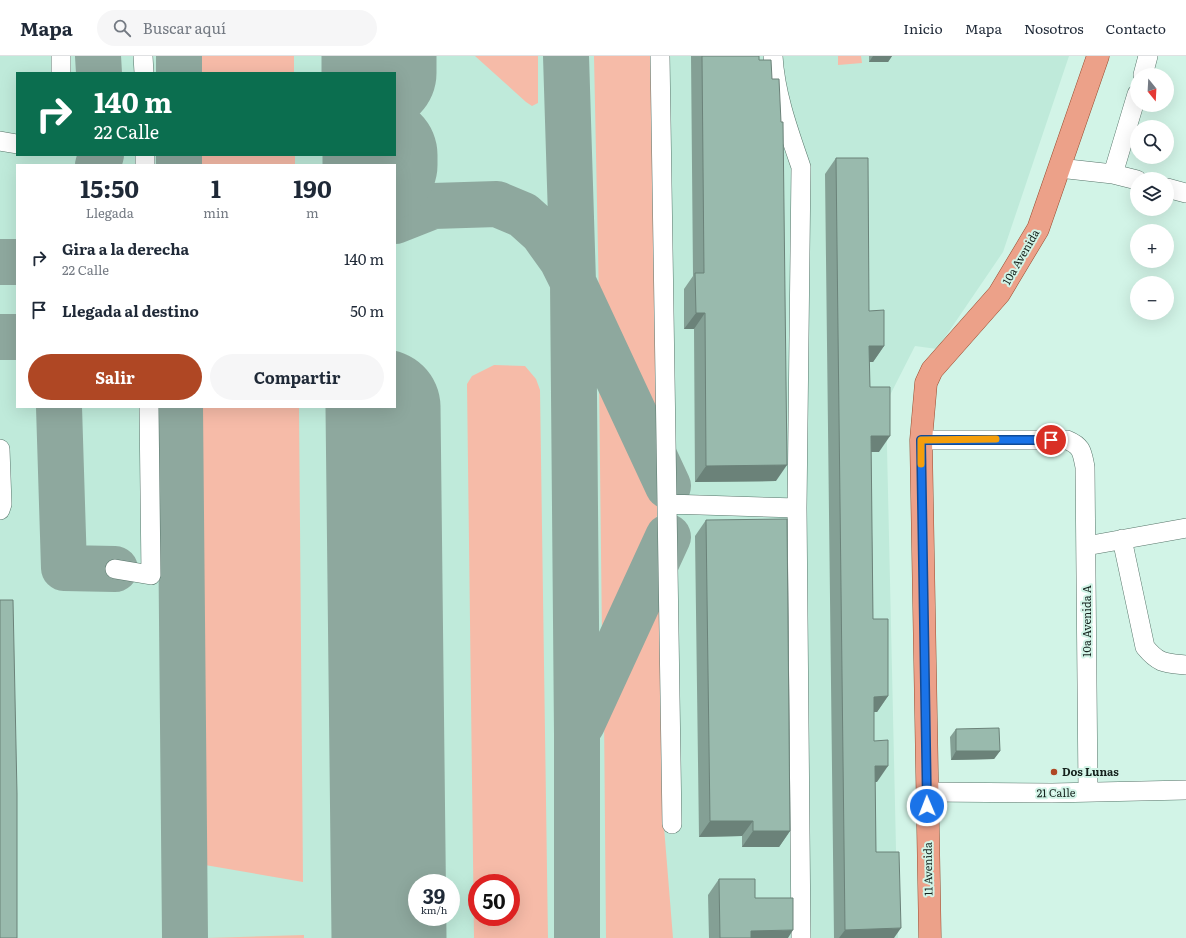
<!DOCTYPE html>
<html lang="es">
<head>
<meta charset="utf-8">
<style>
  body { margin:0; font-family:Literata,serif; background:#f6f6f7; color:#1f2937; height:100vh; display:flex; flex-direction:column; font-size:15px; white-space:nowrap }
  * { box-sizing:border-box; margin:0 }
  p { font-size:13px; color:#747a83 }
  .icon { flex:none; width:22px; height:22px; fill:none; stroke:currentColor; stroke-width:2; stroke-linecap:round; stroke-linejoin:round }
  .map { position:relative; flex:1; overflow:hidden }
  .side { position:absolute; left:16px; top:108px; width:380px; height:244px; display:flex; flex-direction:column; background:#fff; border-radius:0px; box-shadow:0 4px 16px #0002 }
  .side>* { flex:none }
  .hud { position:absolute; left:16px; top:16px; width:380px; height:84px; border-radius:0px; box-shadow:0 4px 16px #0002; background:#0b6e4f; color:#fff; overflow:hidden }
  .needle { width:26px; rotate:162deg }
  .buttons { position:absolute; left:1130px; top:12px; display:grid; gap:8px }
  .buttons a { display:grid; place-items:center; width:44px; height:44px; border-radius:50%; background:#fff; box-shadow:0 4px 16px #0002; font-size:20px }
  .speed { position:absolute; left:408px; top:818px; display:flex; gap:8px; font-size:20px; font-weight:700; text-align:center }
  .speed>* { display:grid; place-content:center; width:52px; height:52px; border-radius:50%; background:#fff; box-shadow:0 4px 16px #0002; line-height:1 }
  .speed small { font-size:10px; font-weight:400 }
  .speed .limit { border:6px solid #d22; background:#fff; color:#111 }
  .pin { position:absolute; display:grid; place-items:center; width:34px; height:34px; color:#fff; margin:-17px; border:2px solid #fff; border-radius:50%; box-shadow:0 1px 4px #0007 }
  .me { position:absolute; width:44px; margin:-22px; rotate:359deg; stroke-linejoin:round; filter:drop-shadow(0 0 3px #0008) }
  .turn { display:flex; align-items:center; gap:14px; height:84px; padding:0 12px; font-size:18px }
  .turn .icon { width:52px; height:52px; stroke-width:2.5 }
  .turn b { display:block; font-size:28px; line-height:34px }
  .eta { display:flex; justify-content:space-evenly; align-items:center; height:68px; text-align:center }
  .eta b { font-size:24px; font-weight:700; line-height:28px }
  .action { display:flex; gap:8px; margin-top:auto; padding:8px 12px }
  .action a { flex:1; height:46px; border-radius:24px; background:#af4724; color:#fff; font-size:16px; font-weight:700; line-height:46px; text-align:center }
  .action a+a { background:#f6f6f7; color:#1f2937 }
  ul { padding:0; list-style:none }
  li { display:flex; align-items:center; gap:12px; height:52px; padding:0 12px }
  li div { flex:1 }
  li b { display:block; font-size:15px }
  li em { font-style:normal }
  header { display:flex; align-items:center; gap:24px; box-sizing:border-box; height:56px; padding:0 20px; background:#fff; border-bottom:1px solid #e0e1e3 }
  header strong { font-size:19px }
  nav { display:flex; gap:22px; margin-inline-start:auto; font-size:14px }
  .search { width:280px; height:36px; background:#f6f6f7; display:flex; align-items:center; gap:10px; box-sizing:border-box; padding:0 14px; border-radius:22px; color:#747a83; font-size:15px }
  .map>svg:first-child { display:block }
  .built { fill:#bfeada; fill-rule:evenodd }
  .green { fill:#f6bba8; fill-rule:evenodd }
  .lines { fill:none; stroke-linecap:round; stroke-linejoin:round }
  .taxiway { stroke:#8ea89e; stroke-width:46 }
  .runway { stroke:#8ea89e; stroke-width:115 }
  .minor-casing { stroke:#57756a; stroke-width:20 }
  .major-casing { stroke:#994c30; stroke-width:23 }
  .minor { stroke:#fff; stroke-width:19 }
  .major { stroke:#eca189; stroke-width:22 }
  .wall { fill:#84a095 }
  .shaded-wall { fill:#6b8279 }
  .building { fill:#99baad; stroke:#6b8279 }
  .route-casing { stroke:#114b97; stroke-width:10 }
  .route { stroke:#1a73e8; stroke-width:7 }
  .slow { stroke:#f59e0b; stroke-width:7 }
  .poi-dot { fill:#af4724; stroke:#d2f4e7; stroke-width:1.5 }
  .labels { text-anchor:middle; stroke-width:4; stroke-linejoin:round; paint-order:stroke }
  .street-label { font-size:11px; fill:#15221d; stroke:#d2f4e7 }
  .poi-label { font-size:11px; font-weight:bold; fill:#15221d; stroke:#d2f4e7; text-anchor:start }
</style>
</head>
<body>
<header>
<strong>Mapa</strong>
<div class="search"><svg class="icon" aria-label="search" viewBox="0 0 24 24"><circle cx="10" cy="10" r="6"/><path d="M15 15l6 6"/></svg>Buscar aquí</div>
<nav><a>Inicio</a><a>Mapa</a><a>Nosotros</a><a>Contacto</a></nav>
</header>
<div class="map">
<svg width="1186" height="882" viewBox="0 0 1186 882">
  <rect width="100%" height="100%" fill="#d2f4e7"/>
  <path class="built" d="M 0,0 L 1069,0 L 1003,196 L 937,293 L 915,290 L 886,347 L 898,882 L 0,882 ZM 17,17 L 395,17 L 395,99 L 17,99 ZM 17,109 L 395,109 L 395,351 L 17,351 ZM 417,827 L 451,827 L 451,861 L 417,861 ZM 477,827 L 511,827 L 511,861 L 477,861 Z"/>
  <path class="green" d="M 198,0 L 294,0 L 294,17 L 198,17 Z
    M 475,0 L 538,0 L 538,47 L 532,50 L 526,46 Z
    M 594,0 L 652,0 L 658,379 L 655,377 L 599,244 Z
    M 838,0 L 861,0 L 862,7 L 838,9 Z
    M 198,99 L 295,99 L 295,109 L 198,109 Z
    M 494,309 L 525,310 L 536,323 L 540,334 L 548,882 L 474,882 L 467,328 L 472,320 ZM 477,827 L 511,827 L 511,861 L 477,861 Z
    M 601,318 L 605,319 L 607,323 L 659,454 L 614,581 L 611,586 L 603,586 L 602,582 L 599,321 Z
    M 198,351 L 299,351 L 303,826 L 205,809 Z
    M 661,523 L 664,771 L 673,882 L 606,882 L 604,659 L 607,645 Z
    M 304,879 L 304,882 L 206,882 Z"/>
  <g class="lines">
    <path class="taxiway" d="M 98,0 L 99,17
      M 179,0 L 179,17
      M 566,0 L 573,226 L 577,678 L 577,882
      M 179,99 L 179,109
      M 98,109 L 101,99
      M 395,165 L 433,150 L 497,148 L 523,159 L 542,176 L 562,204 L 573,226 L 668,430
      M 0,206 L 17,206
      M 0,281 L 17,281
      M 59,351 L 64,512 L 115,513
      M 180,351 L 185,882
      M 582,668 L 668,481"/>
    <path class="runway" d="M 379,0 L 379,17
      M 380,99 L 380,109
      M 383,351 L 389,882"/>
    <g class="minor-casing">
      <path id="minor" d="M 61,0 L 61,17
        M 143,0 L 144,17
        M 660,0 L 672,768
        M 773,0 C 775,38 789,76 801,111 L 797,452 L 801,882
        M 1143,19 L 1148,0
        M 0,85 L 17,88
        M 145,99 L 145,109
        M 1059,112 L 1113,118 L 1137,124
        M 1113,118 L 1137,38
        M 1167,132 L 1186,137
        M 921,384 L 1067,384 C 1082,390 1082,396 1085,411 L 1088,736
        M 0,393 L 2,448 L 0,454
        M 668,448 L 797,452
        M 1122,483 L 1145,591 C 1159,608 1165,607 1186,609
        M 1086,490 L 1186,472
        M 115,513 L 151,519 L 149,351
        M 927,736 L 1052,737 L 1186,734"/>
    </g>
    <g class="major-casing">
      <path id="major" d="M 930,882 L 921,384 L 926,327 L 932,314 L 999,238 L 1038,173 L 1098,0"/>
    </g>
    <use href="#minor" class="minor"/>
    <use href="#major" class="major"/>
  </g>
  <path class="wall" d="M 691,0 L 759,0 L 776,425 L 695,426 L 694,273 L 684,273 L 684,233 L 693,220 Z
    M 869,0 L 892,0 L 888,6 L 869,6 Z
    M 836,102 L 869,255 L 884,290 L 873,306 L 869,306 L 870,331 L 879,396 L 871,396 L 873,563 L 888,640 L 877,656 L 874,656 L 874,685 L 877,726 L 875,726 L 876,796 L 894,882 L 834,882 L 825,118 Z
    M 706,464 L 790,775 L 779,791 L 742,791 L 742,780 L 699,781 L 695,480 Z
    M 956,673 L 1000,695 L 994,703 L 951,704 L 950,681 Z
    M 719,823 L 755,842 L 788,882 L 709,882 L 708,839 Z"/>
  <path class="shaded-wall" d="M 873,0 L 892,0 L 888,6 L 869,6 Z
    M 696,257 L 705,257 L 694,273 L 684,273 Z
    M 869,290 L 884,290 L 873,306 L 858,306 Z
    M 871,380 L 890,380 L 879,396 L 860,396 Z
    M 787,409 L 776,425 L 695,426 L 706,410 Z
    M 888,640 L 877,656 L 863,656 L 874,641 Z
    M 956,695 L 1000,695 L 994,703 L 951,704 Z
    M 875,710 L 888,710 L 877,726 L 863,726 Z
    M 710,765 L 753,765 L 742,780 L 699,781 Z
    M 753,775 L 790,775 L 779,791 L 742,791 Z
    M 901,872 L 894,882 L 839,882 L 845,874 Z
    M 793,874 L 788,882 L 746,882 L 751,875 Z"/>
  <path class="building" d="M 702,0 L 759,0 L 759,4 L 771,4 L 772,23 L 779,23 L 781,66 L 783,66 L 787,409 L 706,410 L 705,257 L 696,257 L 695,217 L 704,217 Z
    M 836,102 L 868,102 L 869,255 L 884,254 L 884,290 L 869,290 L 870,331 L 890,331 L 890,380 L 871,380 L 873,563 L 888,563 L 888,640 L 874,641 L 874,685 L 888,684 L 888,710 L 875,710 L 876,796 L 899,796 L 901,872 L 845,874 Z
    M 787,463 L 790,775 L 753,775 L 753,765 L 710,765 L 706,464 Z
    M 0,544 L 13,544 L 17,738 L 17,882 L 0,882 Z
    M 999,672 L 1000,695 L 956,695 L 956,673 Z
    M 719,823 L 755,823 L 755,842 L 793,842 L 793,874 L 751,875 L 751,882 L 720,882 Z"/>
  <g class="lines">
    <g class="route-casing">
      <path id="route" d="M 927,750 L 921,384 L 1051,384"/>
    </g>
    <use href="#route" class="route"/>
    <path class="slow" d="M 921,408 L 921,384 L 996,383"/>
  </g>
  <circle class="poi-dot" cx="1054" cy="716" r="4"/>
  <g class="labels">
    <g class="street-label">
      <text transform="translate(1021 201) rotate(-60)" y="4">10a Avenida</text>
      <text transform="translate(1087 565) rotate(-90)" y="4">10a Avenida A</text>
      <text transform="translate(1056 737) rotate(-1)" y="4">21 Calle</text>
      <text transform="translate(928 813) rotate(-91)" y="4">11 Avenida</text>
    </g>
    <g class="poi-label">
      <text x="1062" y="720">Dos Lunas</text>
    </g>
  </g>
</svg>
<div class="buttons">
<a><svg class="needle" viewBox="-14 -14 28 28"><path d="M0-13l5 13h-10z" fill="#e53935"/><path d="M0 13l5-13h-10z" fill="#747a83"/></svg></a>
<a><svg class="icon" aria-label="search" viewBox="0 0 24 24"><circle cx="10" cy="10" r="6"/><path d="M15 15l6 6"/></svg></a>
<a><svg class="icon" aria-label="layers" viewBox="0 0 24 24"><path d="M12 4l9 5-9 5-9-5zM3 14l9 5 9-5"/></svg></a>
<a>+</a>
<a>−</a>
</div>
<div class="speed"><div>39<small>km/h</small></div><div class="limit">50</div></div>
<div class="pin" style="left:1051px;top:384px;background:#d93025"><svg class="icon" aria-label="arrive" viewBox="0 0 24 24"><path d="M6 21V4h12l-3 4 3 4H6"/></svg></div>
<svg class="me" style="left:927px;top:750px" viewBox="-20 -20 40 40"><circle r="17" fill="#1a73e8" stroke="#fff" stroke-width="3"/><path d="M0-11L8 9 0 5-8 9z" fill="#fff"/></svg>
<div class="hud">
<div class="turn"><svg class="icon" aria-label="right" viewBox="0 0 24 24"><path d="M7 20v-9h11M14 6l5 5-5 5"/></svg><div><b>140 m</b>22 Calle</div></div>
</div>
<section class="side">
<div class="eta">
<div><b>15:50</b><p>Llegada</p></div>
<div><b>1</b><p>min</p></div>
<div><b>190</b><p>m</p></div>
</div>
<ul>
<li><svg class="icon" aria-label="right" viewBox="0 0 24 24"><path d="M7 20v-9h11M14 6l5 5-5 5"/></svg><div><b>Gira a la derecha</b><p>22 Calle</p></div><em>140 m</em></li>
<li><svg class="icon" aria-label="arrive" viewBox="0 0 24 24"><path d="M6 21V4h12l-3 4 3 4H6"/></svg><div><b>Llegada al destino</b></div><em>50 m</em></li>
</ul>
<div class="action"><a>Salir</a><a>Compartir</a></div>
</section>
</div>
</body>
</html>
